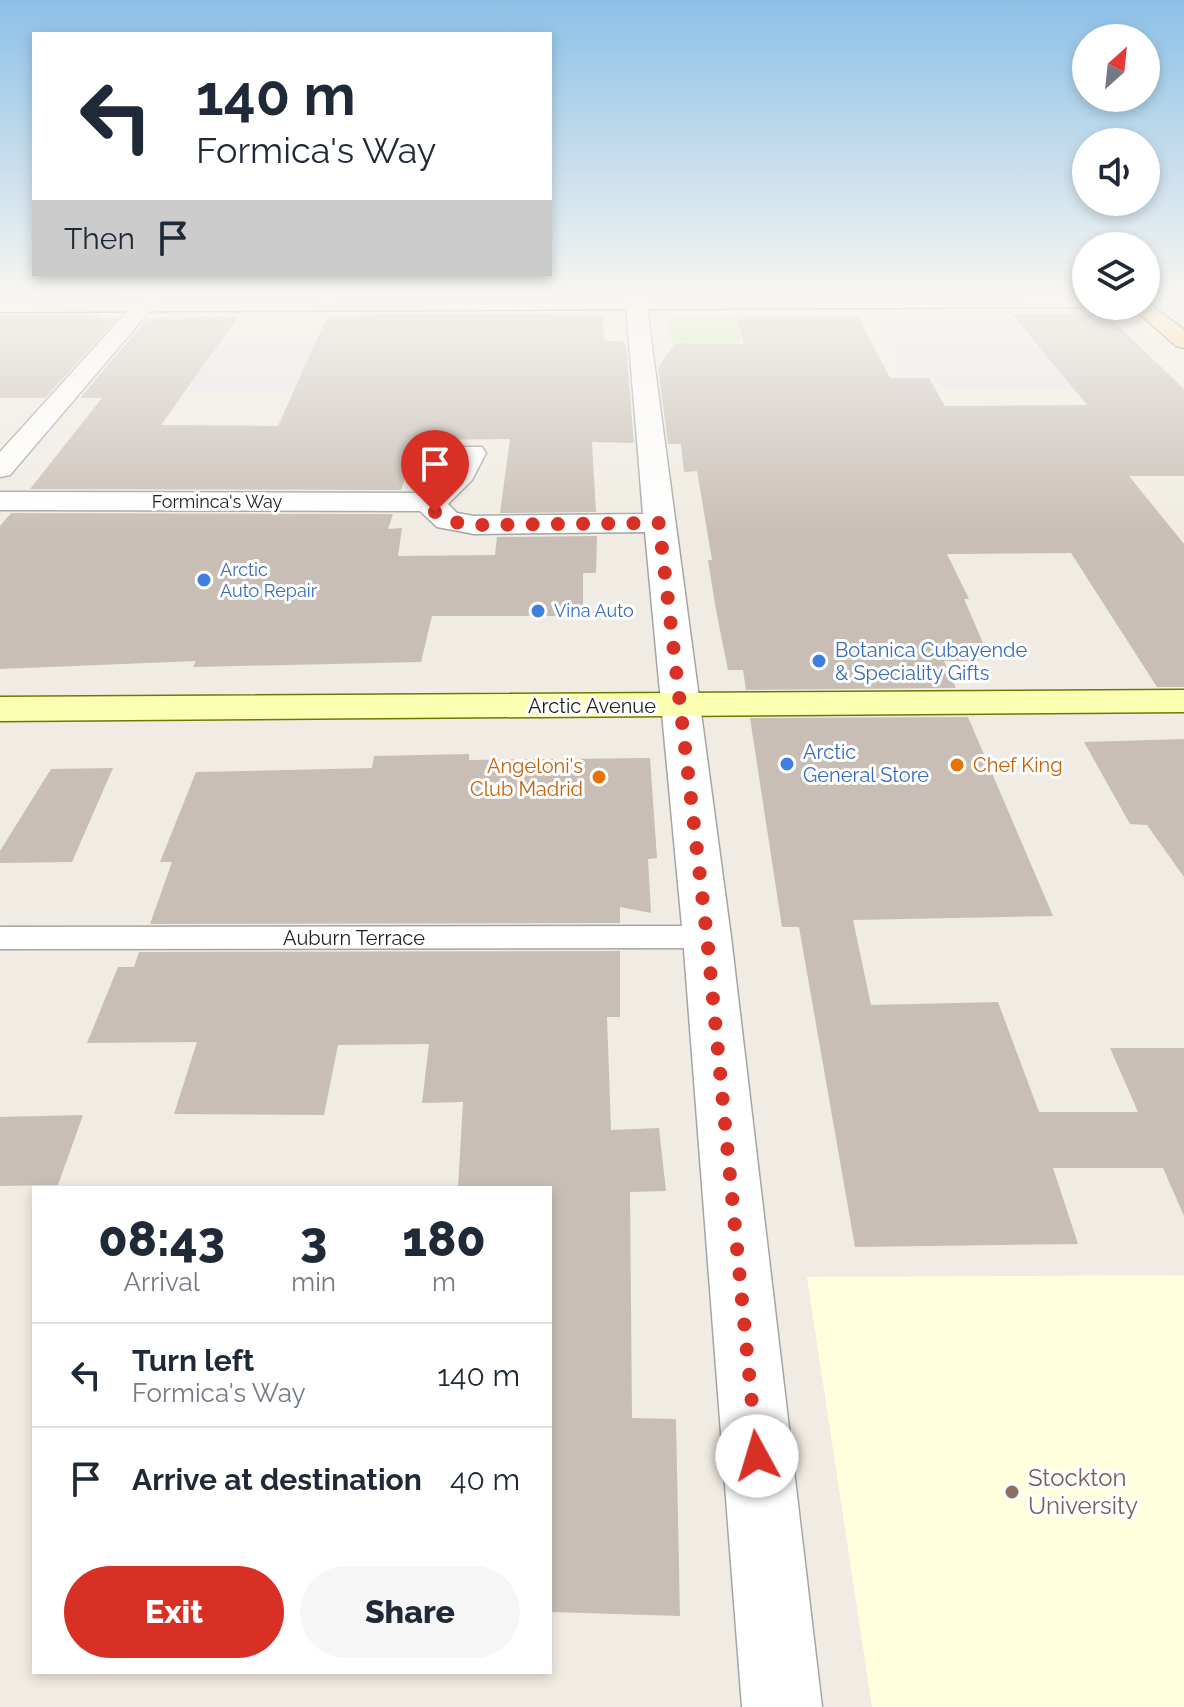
<!DOCTYPE html>
<html lang="en">
<head>
<meta charset="utf-8">
<style>
  body { margin:0; font-family:Raleway,sans-serif; background:#f6f6f7; color:#1f2937; height:100vh; display:flex; flex-direction:column; font-size:30px; white-space:nowrap }
  * { box-sizing:border-box; margin:0 }
  p { font-size:26px; color:#747a83 }
  .icon { flex:none; width:44px; height:44px; fill:none; stroke:currentColor; stroke-width:2; stroke-linecap:round; stroke-linejoin:round }
  .map { position:relative; flex:1; overflow:hidden }
  .details { position:absolute; left:32px; top:1186px; width:520px; height:488px; display:flex; flex-direction:column; background:#fff; border-radius:0px; box-shadow:0 4px 12px #0003 }
  .details>* { flex:none }
  .top-card { position:absolute; left:32px; top:32px; width:520px; height:244px; border-radius:0px; box-shadow:0 4px 12px #0003; background:#fff; color:#1f2937; overflow:hidden }
  .needle { width:52px; rotate:27deg }
  .fabs { position:absolute; left:1072px; top:24px; display:grid; gap:16px }
  .fabs a { display:grid; place-items:center; width:88px; height:88px; border-radius:50%; background:#fff; box-shadow:0 4px 12px #0003; font-size:40px }
  .pin { position:absolute; display:grid; place-items:center; width:68px; height:68px; color:#fff; margin:-82px -34px; border-radius:50% 50% 50% 0; rotate:-45deg; box-shadow:0 0 8px #0007 }
  .pin .icon { rotate:45deg }
  .me { position:absolute; width:88px; margin:-44px; rotate:354deg; stroke-linejoin:round; filter:drop-shadow(0 0 6px #0008) }
  .turn { display:flex; align-items:center; gap:28px; height:168px; padding:0 32px; font-size:36px }
  .turn .icon { width:104px; height:104px; stroke-width:2.5 }
  .turn b { display:block; font-size:56px; line-height:68px }
  .then { display:flex; align-items:center; height:76px; padding:0 32px; background:#0003; gap:16px; font-size:30px }
  .eta { display:flex; justify-content:space-evenly; align-items:center; height:136px; text-align:center }
  .eta b { font-size:48px; font-weight:800; line-height:56px }
  .action { display:flex; gap:16px; margin-top:auto; padding:16px 32px }
  .action a { flex:1; height:92px; border-radius:48px; background:#d93025; color:#fff; font-size:32px; font-weight:800; line-height:92px; text-align:center }
  .action a+a { background:#f6f6f7; color:#1f2937 }
  ul { padding:0; list-style:none }
  li { display:flex; align-items:center; gap:24px; height:104px; padding:0 32px; border-top:2px solid #e0e1e3 }
  li div { flex:1 }
  li b { display:block; font-size:30px }
  li em { font-style:normal }
  .map>svg:first-child { display:block }
  .education { fill:#ffd }
  .grass { fill:#c9efa4 }
  .parking { fill:#e6e6e6 }
  .building { fill:#c8beb6 }
  .lines { fill:none; stroke-linecap:round; stroke-linejoin:round }
  .lane-casing { stroke:#a5a5a5; stroke-width:3 }
  .street-casing { stroke:#a5a5a5; stroke-width:3 }
  .secondary-casing { stroke:#6d7a00; stroke-width:3 }
  .primary-casing { stroke:#986600; stroke-width:3 }
  .lane { fill:#fff; fill-rule:evenodd }
  .street { fill:#fff; fill-rule:evenodd }
  .secondary { fill:#fbffb2; fill-rule:evenodd }
  .primary { fill:#ffd399; fill-rule:evenodd }
  .route { stroke:#d93025; stroke-width:14; stroke-dasharray:0 25.2 }
  .shop-dot { fill:#3f7fe0; stroke:#fff; stroke-width:3 }
  .food-dot { fill:#e8710a; stroke:#fff; stroke-width:3 }
  .education-dot { fill:#8d6e63; stroke:#fff; stroke-width:3 }
  .labels { text-anchor:middle; stroke-width:6; stroke-linejoin:round; paint-order:stroke }
  .far-street-label { font-size:18px; fill:#1e1e1e; stroke:#fff }
  .far-shop-label { font-size:18px; fill:#366cbe; stroke:#fff; text-anchor:start }
  .shop-label { font-size:20px; fill:#366cbe; stroke:#fff; text-anchor:start }
  .street-label { font-size:20px; fill:#1e1e1e; stroke:#fff }
  .food-label { font-size:20px; fill:#c56008; stroke:#fff; text-anchor:start }
  .near-education-label { font-size:24px; fill:#785e54; stroke:#fff; text-anchor:start }
</style>
</head>
<body>
<div class="map">
<svg width="1184" height="1707" viewBox="0 0 1184 1707">
  <rect width="100%" height="100%" fill="#f0ece3"/>
  <path class="education" d="M 1184,1275 L 1184,1707 L 872,1707 L 807,1277 Z"/>
  <path class="grass" d="M 667,317 L 734,317 L 741,342 L 671,342 Z"/>
  <path class="parking" d="M 1009,316 L 1036,346 L 1162,389 L 940,389 L 933,376 L 904,377 L 875,317 Z
    M 371,340 L 353,390 L 188,392 L 219,342 Z"/>
  <path class="building" d="M 0,294 L 120,294 L 117,297 L 0,297 Z
    M 1105,313 L 1184,389 L 1184,476 L 1129,476 L 1184,544 L 1184,687 L 1157,687 L 1071,553 L 947,554 L 969,599 L 964,599 L 983,643 L 971,643 L 979,661 L 944,661 L 956,688 L 746,690 L 743,670 L 728,670 L 716,610 L 708,560 L 712,560 L 697,471 L 684,472 L 681,444 L 668,444 L 658,368 L 675,343 L 744,344 L 736,317 L 858,317 L 890,378 L 929,378 L 945,406 L 1087,405 L 1012,314 Z
    M 394,314 L 603,315 L 604,341 L 622,341 L 626,346 L 634,443 L 592,442 L 596,512 L 500,513 L 510,439 L 418,440 L 401,490 L 30,489 L 102,398 L 80,398 L 148,318 L 238,317 L 161,425 L 278,426 L 327,317 Z
    M 0,315 L 100,315 L 97,318 L 118,318 L 45,398 L 0,398 Z
    M 11,513 L 393,514 L 388,529 L 402,528 L 398,556 L 495,555 L 497,537 L 597,536 L 596,573 L 583,573 L 583,616 L 432,616 L 421,662 L 193,667 L 196,661 L 0,669 L 0,526 Z
    M 968,717 L 1053,916 L 853,920 L 871,1005 L 998,1002 L 1039,1112 L 1138,1112 L 1110,1048 L 1184,1048 L 1184,1216 L 1163,1168 L 1053,1168 L 1078,1244 L 855,1247 L 799,927 L 782,927 L 750,718 Z
    M 1184,739 L 1184,877 L 1147,825 L 1130,824 L 1084,742 Z
    M 469,754 L 469,760 L 650,758 L 657,858 L 648,859 L 651,913 L 620,907 L 620,923 L 150,924 L 172,862 L 160,862 L 196,772 L 372,768 L 374,756 Z
    M 113,768 L 72,862 L 0,863 L 0,851 L 51,769 Z
    M 620,951 L 620,1017 L 607,1017 L 611,1130 L 659,1128 L 666,1191 L 630,1192 L 632,1418 L 676,1419 L 680,1616 L 550,1612 L 550,1188 L 458,1188 L 463,1102 L 422,1103 L 429,1044 L 338,1045 L 324,1115 L 174,1114 L 197,1042 L 87,1043 L 118,967 L 134,967 L 139,952 Z
    M 83,1115 L 58,1185 L 0,1186 L 0,1117 Z"/>
  <g class="lines">
    <g class="lane-casing">
      <path id="lane" d="M 707,926 L 717,929 L 721,937 L 717,945 L 707,948 L 0,949 L 0,927 Z"/>
    </g>
    <g class="street-casing">
      <path id="street" d="M 143,294 L 164,294 L 10,475 L 0,477 L 0,452 Z
        M 313,294 L 334,294 L 344,305 L 340,309 L 326,309 Z
        M 625,294 L 645,294 L 731,937 L 822,1707 L 742,1707 L 683,937 L 645,532 L 474,534 L 437,527 L 420,511 L 0,510 L 0,492 L 425,493 L 452,468 L 462,447 L 482,447 L 486,453 L 472,480 L 448,504 L 457,513 L 474,516 L 643,514 Z"/>
    </g>
    <g class="secondary-casing">
      <path id="secondary" d="M 1086,297 L 1086,306 L 1093,307 L 0,312 L 0,300 Z
        M 1184,690 L 1184,712 L 0,721 L 0,697 Z"/>
    </g>
    <g class="primary-casing">
      <path id="primary" d="M 1146,301 L 1184,330 L 1184,348 L 1176,346 L 1131,306 L 1146,306 Z"/>
    </g>
    <use href="#lane" class="lane"/>
    <use href="#street" class="street"/>
    <use href="#secondary" class="secondary"/>
    <use href="#primary" class="primary"/>
  </g>
  <linearGradient id="sky" x2="0" y2="1"><stop stop-color="#8bc0e6"/><stop offset="0.55" stop-color="#f8f6f2"/><stop offset="1" stop-color="#f8f6f2" stop-opacity="0"/></linearGradient>
  <rect width="1184" height="533" fill="url(#sky)"/>
  <g class="lines">
    <path class="route" d="M 435,512 L 448,521 L 474,525 L 659,523 L 707,937 L 757,1456"/>
  </g>
  <g class="shop-dot">
    <circle cx="204" cy="580" r="8"/>
    <circle cx="538" cy="611" r="8"/>
    <circle cx="819" cy="661" r="8"/>
    <circle cx="787" cy="764" r="8"/>
  </g>
  <g class="food-dot">
    <circle cx="957" cy="765" r="8"/>
    <circle cx="599" cy="777" r="8"/>
  </g>
  <circle class="education-dot" cx="1012" cy="1492" r="8"/>
  <g class="labels">
    <g class="far-street-label">
      <text x="217" y="508">Forminca's Way</text>
    </g>
    <g class="far-shop-label">
      <text x="220" y="576">Arctic<tspan x="220" dy="21">Auto Repair</tspan></text>
      <text x="554" y="617">Vina Auto</text>
    </g>
    <g class="shop-label">
      <text x="835" y="657">Botanica Cubayende<tspan x="835" dy="23">&amp; Speciality Gifts</tspan></text>
      <text x="803" y="759">Arctic<tspan x="803" dy="23">General Store</tspan></text>
    </g>
    <g class="street-label">
      <text x="592" y="713">Arctic Avenue</text>
      <text x="354" y="945">Auburn Terrace</text>
    </g>
    <g class="food-label">
      <text x="973" y="772">Chef King</text>
      <text x="583" y="773" text-anchor="end">Angeloni's<tspan x="583" dy="23">Club Madrid</tspan></text>
    </g>
    <g class="near-education-label">
      <text x="1028" y="1486">Stockton<tspan x="1028" dy="28">University</tspan></text>
    </g>
  </g>
</svg>
<div class="fabs">
<a><svg class="needle" viewBox="-14 -14 28 28"><path d="M0-13l5 13h-10z" fill="#e53935"/><path d="M0 13l5-13h-10z" fill="#747a83"/></svg></a>
<a><svg class="icon" aria-label="sound" viewBox="0 0 24 24"><path d="M4 9h4l5-4v14l-5-4H4zM17 9q2 3 0 6"/></svg></a>
<a><svg class="icon" aria-label="layers" viewBox="0 0 24 24"><path d="M12 4l9 5-9 5-9-5zM3 14l9 5 9-5"/></svg></a>
</div>
<div class="pin" style="left:435px;top:512px;background:#d93025"><svg class="icon" aria-label="arrive" viewBox="0 0 24 24"><path d="M6 21V4h12l-3 4 3 4H6"/></svg></div>
<svg class="me" style="left:757px;top:1456px" viewBox="-20 -20 40 40"><circle r="19" fill="#fff"/><path d="M0-13L10 11 0 6-10 11z" fill="#d93025"/></svg>
<div class="top-card">
<div class="turn"><svg class="icon" aria-label="left" viewBox="0 0 24 24"><path d="M17 20v-9H6M10 6l-5 5 5 5"/></svg><div><b>140 m</b>Formica's Way</div></div>
<div class="then">Then<svg class="icon" aria-label="arrive" viewBox="0 0 24 24"><path d="M6 21V4h12l-3 4 3 4H6"/></svg></div>
</div>
<section class="details">
<div class="eta">
<div><b>08:43</b><p>Arrival</p></div>
<div><b>3</b><p>min</p></div>
<div><b>180</b><p>m</p></div>
</div>
<ul>
<li><svg class="icon" aria-label="left" viewBox="0 0 24 24"><path d="M17 20v-9H6M10 6l-5 5 5 5"/></svg><div><b>Turn left</b><p>Formica's Way</p></div><em>140 m</em></li>
<li><svg class="icon" aria-label="arrive" viewBox="0 0 24 24"><path d="M6 21V4h12l-3 4 3 4H6"/></svg><div><b>Arrive at destination</b></div><em>40 m</em></li>
</ul>
<div class="action"><a>Exit</a><a>Share</a></div>
</section>
</div>
</body>
</html>
